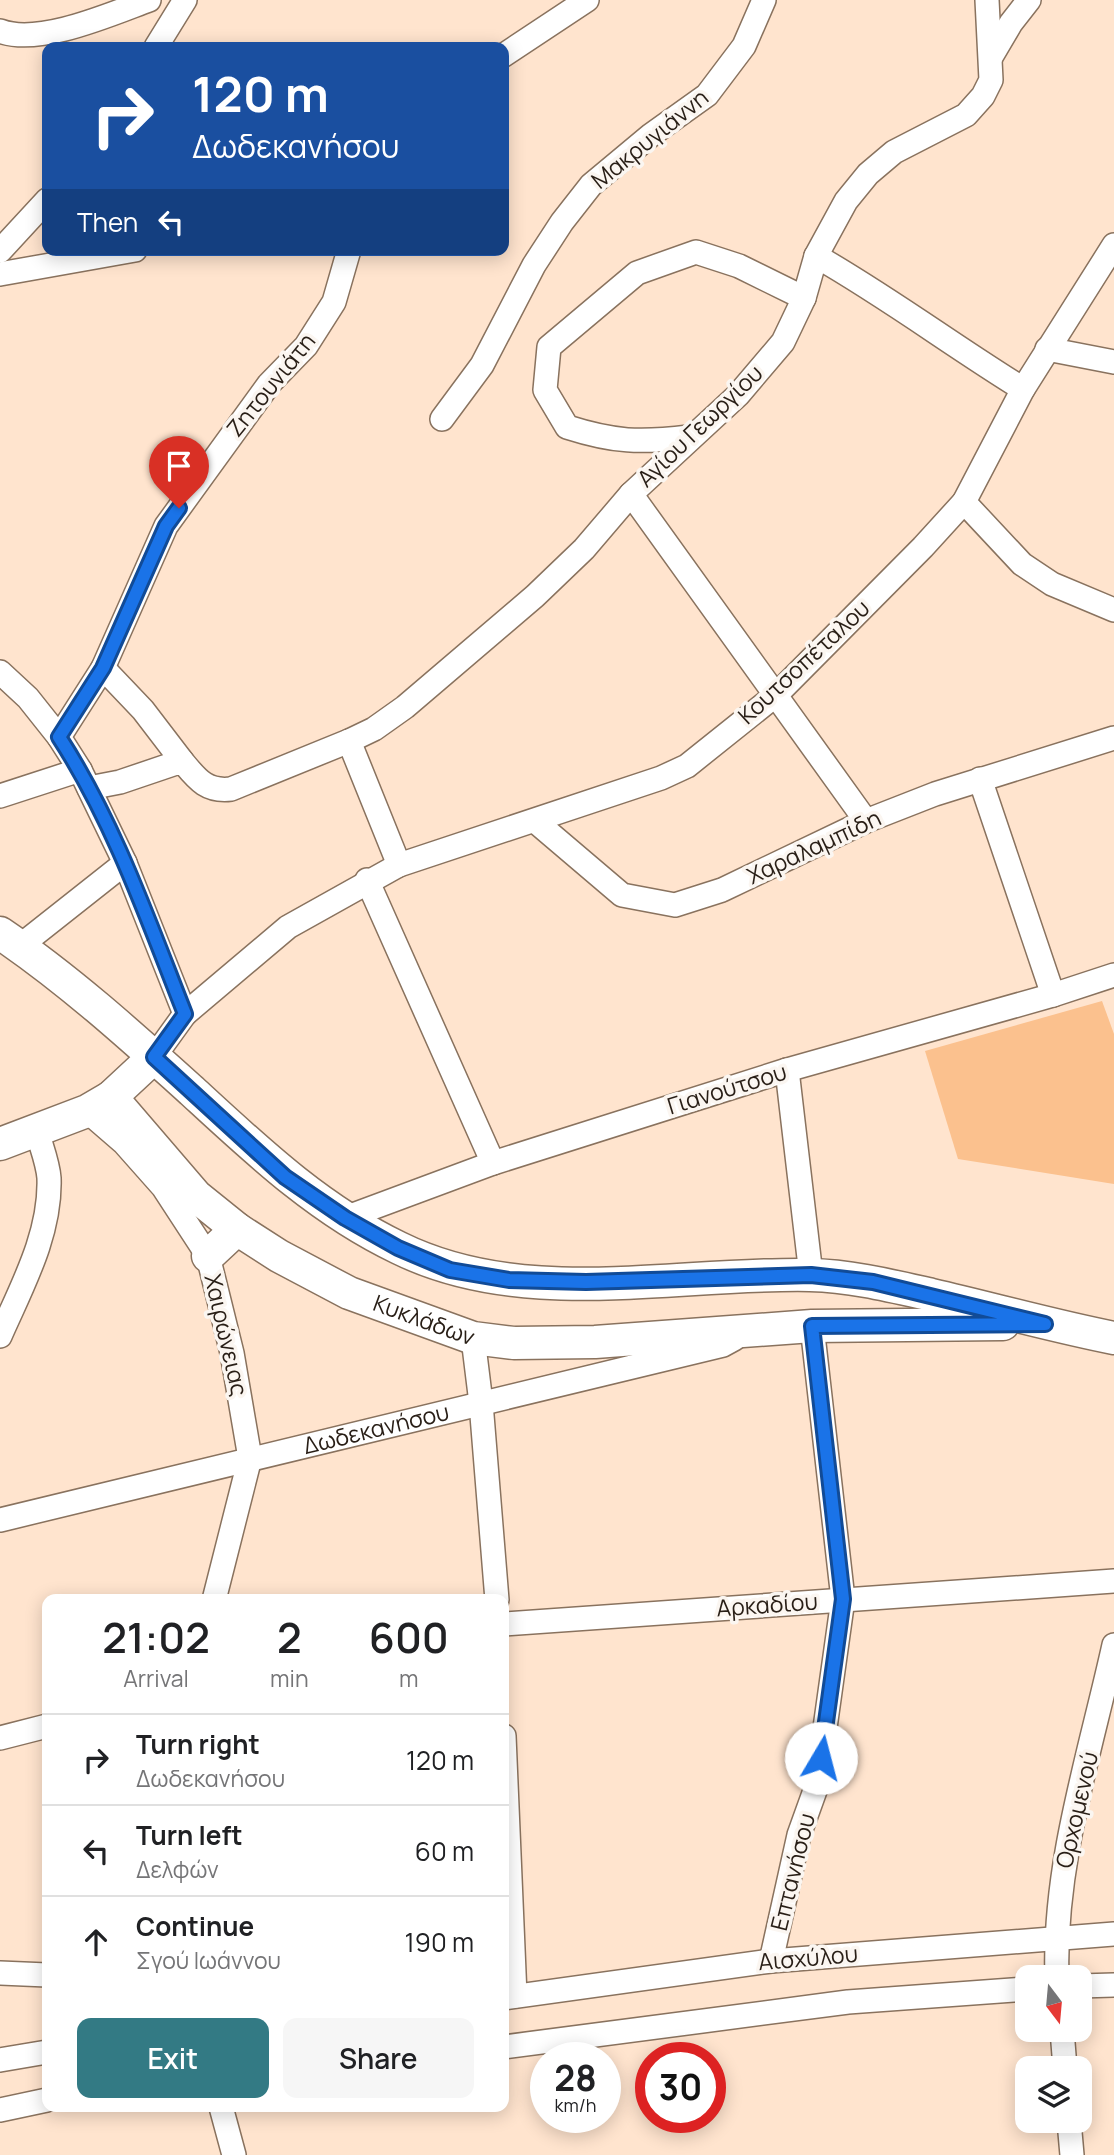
<!DOCTYPE html>
<html lang="en">
<head>
<meta charset="utf-8">
<style>
  body { margin:0; font-family:Manrope,sans-serif; background:#f6f6f6; color:#202124; height:100vh; display:flex; flex-direction:column; font-size:26px; white-space:nowrap }
  * { box-sizing:border-box; margin:0 }
  p { font-size:23px; color:#757577 }
  .icon { flex:none; width:38px; height:38px; fill:none; stroke:currentColor; stroke-width:2; stroke-linecap:round; stroke-linejoin:round }
  .map { position:relative; flex:1; overflow:hidden }
  .sheet { position:absolute; left:42px; top:1594px; width:467px; height:518px; display:flex; flex-direction:column; background:#fff; border-radius:14px; box-shadow:0 4px 18px #0003 }
  .sheet>* { flex:none }
  .hud { position:absolute; left:42px; top:42px; width:467px; height:214px; border-radius:14px; box-shadow:0 4px 18px #0003; background:#1a4fa0; color:#fff; overflow:hidden }
  .needle { width:46px; rotate:164deg }
  .fabs { position:absolute; left:1015px; top:1965px; display:grid; gap:14px }
  .fabs a { display:grid; place-items:center; width:77px; height:77px; border-radius:14px; background:#fff; box-shadow:0 4px 18px #0003; font-size:35px }
  .speed { position:absolute; left:530px; top:2042px; display:flex; gap:14px; font-size:35px; font-weight:700; text-align:center }
  .speed>* { display:grid; place-content:center; width:91px; height:91px; border-radius:50%; background:#fff; box-shadow:0 4px 18px #0003; line-height:1 }
  .speed small { font-size:18px; font-weight:400 }
  .speed .limit { border:10px solid #d22; background:#fff; color:#111 }
  .pin { position:absolute; display:grid; place-items:center; width:60px; height:60px; color:#fff; margin:-72px -30px; border-radius:50% 50% 50% 0; rotate:-45deg; box-shadow:0 0 7px #0007 }
  .pin .icon { rotate:45deg }
  .me { position:absolute; width:77px; margin:-38px; rotate:8deg; stroke-linejoin:round; filter:drop-shadow(0 0 5px #0008) }
  .turn { display:flex; align-items:center; gap:24px; height:147px; padding:0 35px; font-size:32px }
  .turn .icon { width:91px; height:91px; stroke-width:2.5 }
  .turn b { display:block; font-size:49px; line-height:60px }
  .then { display:flex; align-items:center; height:66px; padding:0 35px; background:#0003; gap:14px; font-size:26px }
  .eta { display:flex; justify-content:space-evenly; align-items:center; height:119px; text-align:center }
  .eta b { font-size:42px; font-weight:600; line-height:49px }
  .button { display:flex; gap:14px; margin-top:auto; padding:14px 35px }
  .button a { flex:1; height:80px; border-radius:14px; background:#337a84; color:#fff; font-size:28px; font-weight:600; line-height:80px; text-align:center }
  .button a+a { background:#f6f6f6; color:#202124 }
  ul { padding:0; list-style:none }
  li { display:flex; align-items:center; gap:21px; height:91px; padding:0 35px; border-top:2px solid #e0e0e0 }
  li div { flex:1 }
  li b { display:block; font-size:26px }
  li em { font-style:normal }
  .map>svg:first-child { display:block }
  .green { fill:#fbc18e }
  .lines { fill:none; stroke-linecap:round; stroke-linejoin:round }
  .street-casing { stroke:#89725e; stroke-width:26 }
  .secondary-casing { stroke:#89725e; stroke-width:35 }
  .street { stroke:#fff; stroke-width:23 }
  .secondary { stroke:#fff; stroke-width:32 }
  .route-casing { stroke:#114b97; stroke-width:18 }
  .route { stroke:#1a73e8; stroke-width:12 }
  .labels { text-anchor:middle; stroke-width:7; stroke-linejoin:round; paint-order:stroke }
  .street-label { font-size:23px; fill:#281e16; stroke:#fbf6f1 }
</style>
</head>
<body>
<div class="map">
<svg width="1114" height="2155" viewBox="0 0 1114 2155">
  <rect width="100%" height="100%" fill="#ffe4ce"/>
  <path class="green" d="M 1102,1001 L 1114,1034 L 1114,1184 L 958,1159 L 925,1051 Z"/>
  <g class="lines">
    <g class="street-casing">
      <g id="street">
        <path d="M 0,31 C 39,46 111,14 149,0"/>
        <path d="M 156,47 L 185,0"/>
        <path d="M 504,55 L 587,0"/>
        <path d="M 991,57 L 1011,23 L 1029,0"/>
        <path d="M 0,251 L 47,200"/>
        <path d="M 816,256 C 888,297 953,346 1023,389"/>
        <path d="M 0,274 L 135,250"/>
        <path d="M 1047,349 L 1114,362"/>
        <path d="M 442,419 L 482,365 L 534,265 L 562,222 L 591,185 L 651,135 L 707,95 L 744,46 L 764,0"/>
        <path d="M 689,437 C 640,443 614,442 567,427 L 545,390 L 549,347 L 637,273 L 696,252 L 739,266 L 804,298"/>
        <path d="M 631,494 L 866,821"/>
        <path d="M 964,502 L 1022,564 L 1052,584 L 1114,610"/>
        <path d="M 103,668 L 143,710 L 182,761"/>
        <path d="M 0,672 L 28,698 L 59,737"/>
        <path d="M 349,741 L 399,865"/>
        <path d="M 80,770 L 59,737 L 103,668 L 166,526 L 269,384 L 306,346 L 334,302 L 349,250"/>
        <path d="M 980,779 L 1053,995"/>
        <path d="M 89,788 L 120,782 L 182,761 C 197,779 206,792 231,789 L 349,741 L 374,729 L 405,707 L 535,596 L 584,549 L 631,494 L 738,395 L 783,342 L 804,298 L 816,256 L 846,201 L 868,174 L 894,152 L 966,115 L 983,96 L 991,80 L 987,0"/>
        <path d="M 0,796 L 80,770 L 125,863 L 185,1014"/>
        <path d="M 535,821 L 622,895 L 675,905 L 722,890 L 866,821 L 935,794 L 1114,738"/>
        <path d="M 367,880 L 493,1163"/>
        <path d="M 20,946 L 125,863"/>
        <path d="M 154,1057 L 185,1014 L 288,927 L 399,865 L 661,778 L 687,766 L 777,694 L 923,547 L 964,502 L 1023,389 L 1114,245"/>
        <path d="M 787,1070 L 811,1275"/>
        <path d="M 87,1111 L 124,1143 L 163,1187 L 208,1256 L 232,1353 L 250,1458 L 214,1600"/>
        <path d="M 345,1218 L 493,1163 L 787,1070 L 1053,995 L 1114,975"/>
        <path d="M 0,1336 C 22,1286 51,1234 49,1178 C 48,1163 41,1146 37,1131"/>
        <path d="M 473,1338 L 481,1403 L 497,1600"/>
        <path id="s1" d="M 0,1520 L 723,1345 L 734,1339"/>
        <path d="M 504,1624 L 1114,1581"/>
        <path d="M 504,1736 L 515,1996"/>
        <path d="M 0,1738 L 47,1726"/>
        <path d="M 771,1961 L 799,1835 L 817,1785 L 843,1599 L 812,1326"/>
        <path d="M 0,1973 L 47,1975"/>
        <path d="M 1057,1978 C 1053,1865 1090,1754 1114,1645"/>
        <path d="M 1080,1986 L 1114,1985"/>
        <path d="M 504,1998 L 771,1961 L 1114,1934"/>
        <path d="M 1062,2030 L 1065,2068"/>
        <path d="M 504,2047 L 848,2002 L 1027,1989"/>
        <path d="M 0,2060 L 47,2052"/>
        <path d="M 221,2107 L 234,2155"/>
        <path d="M 0,2110 L 47,2100"/>
        <path d="M 1069,2121 L 1072,2155"/>
      </g>
    </g>
    <g class="secondary-casing">
      <g id="secondary">
        <path d="M 0,933 C 68,979 131,1036 192,1091 C 256,1150 319,1210 399,1248 C 525,1310 675,1272 810,1275 C 852,1276 892,1286 932,1295 C 993,1309 1053,1326 1114,1338"/>
        <path id="s2" d="M 111,1097 L 196,1196 L 237,1229 L 279,1256 L 349,1293 L 473,1338 L 514,1343 L 595,1342 L 812,1326 L 1003,1324"/>
        <path d="M 0,1144 L 87,1111 L 111,1097 L 154,1057"/>
        <path d="M 208,1256 L 237,1229"/>
      </g>
    </g>
    <use href="#street" class="street"/>
    <use href="#secondary" class="secondary"/>
  </g>
  <g class="lines">
    <g class="route-casing">
      <path id="route" d="M 179,508 L 166,526 L 103,668 L 59,737 C 114,822 148,920 185,1014 L 154,1057 L 285,1177 L 345,1218 L 398,1248 L 450,1270 L 509,1280 L 586,1282 L 811,1275 L 873,1282 L 1045,1324 L 812,1326 L 843,1599 L 821,1758"/>
    </g>
    <use href="#route" class="route"/>
  </g>
  <g class="labels">
    <g class="street-label">
      <text transform="translate(650 139) rotate(-39)" y="8">Μακρυγιάννη</text>
      <text transform="translate(271 385) rotate(-51)" y="8">Ζητουνιάτη</text>
      <text transform="translate(700 426) rotate(-44)" y="8">Αγίου Γεωργίου</text>
      <text transform="translate(804 662) rotate(-43)" y="8">Κουτσοπέταλου</text>
      <text transform="translate(814 847) rotate(-25)" y="8">Χαραλαμπίδη</text>
      <text transform="translate(727 1089) rotate(-17)" y="8">Γιανούτσου</text>
      <text dy="8" stroke="none"><textPath href="#s2" startOffset="392">Κυκλάδων</textPath></text>
      <text transform="translate(226 1335) rotate(77)" y="8">Χαιρώνειας</text>
      <text dy="8" stroke="none"><textPath href="#s1" startOffset="387">Δωδεκανήσου</textPath></text>
      <text transform="translate(767 1605) rotate(-4)" y="8">Αρκαδίου</text>
      <text transform="translate(1077 1810) rotate(-77)" y="8">Ορχομενού</text>
      <text transform="translate(793 1872) rotate(-76)" y="8">Επτανήσου</text>
      <text transform="translate(808 1958) rotate(-5)" y="8">Αισχύλου</text>
    </g>
  </g>
</svg>
<div class="fabs">
<a><svg class="needle" viewBox="-14 -14 28 28"><path d="M0-13l5 13h-10z" fill="#e53935"/><path d="M0 13l5-13h-10z" fill="#757577"/></svg></a>
<a><svg class="icon" aria-label="layers" viewBox="0 0 24 24"><path d="M12 4l9 5-9 5-9-5zM3 14l9 5 9-5"/></svg></a>
</div>
<div class="speed"><div>28<small>km/h</small></div><div class="limit">30</div></div>
<div class="pin" style="left:179px;top:508px;background:#d93025"><svg class="icon" aria-label="arrive" viewBox="0 0 24 24"><path d="M6 21V4h12l-3 4 3 4H6"/></svg></div>
<svg class="me" style="left:821px;top:1758px" viewBox="-20 -20 40 40"><circle r="19" fill="#fff"/><path d="M0-13L10 11 0 6-10 11z" fill="#1a73e8"/></svg>
<div class="hud">
<div class="turn"><svg class="icon" aria-label="right" viewBox="0 0 24 24"><path d="M7 20v-9h11M14 6l5 5-5 5"/></svg><div><b>120 m</b>Δωδεκανήσου</div></div>
<div class="then">Then<svg class="icon" aria-label="left" viewBox="0 0 24 24"><path d="M17 20v-9H6M10 6l-5 5 5 5"/></svg></div>
</div>
<section class="sheet">
<div class="eta">
<div><b>21:02</b><p>Arrival</p></div>
<div><b>2</b><p>min</p></div>
<div><b>600</b><p>m</p></div>
</div>
<ul>
<li><svg class="icon" aria-label="right" viewBox="0 0 24 24"><path d="M7 20v-9h11M14 6l5 5-5 5"/></svg><div><b>Turn right</b><p>Δωδεκανήσου</p></div><em>120 m</em></li>
<li><svg class="icon" aria-label="left" viewBox="0 0 24 24"><path d="M17 20v-9H6M10 6l-5 5 5 5"/></svg><div><b>Turn left</b><p>Δελφών</p></div><em>60 m</em></li>
<li><svg class="icon" aria-label="ahead" viewBox="0 0 24 24"><path d="M12 20V5M6 11l6-6 6 6"/></svg><div><b>Continue</b><p>Σγού Ιωάννου</p></div><em>190 m</em></li>
</ul>
<div class="button"><a>Exit</a><a>Share</a></div>
</section>
</div>
</body>
</html>
